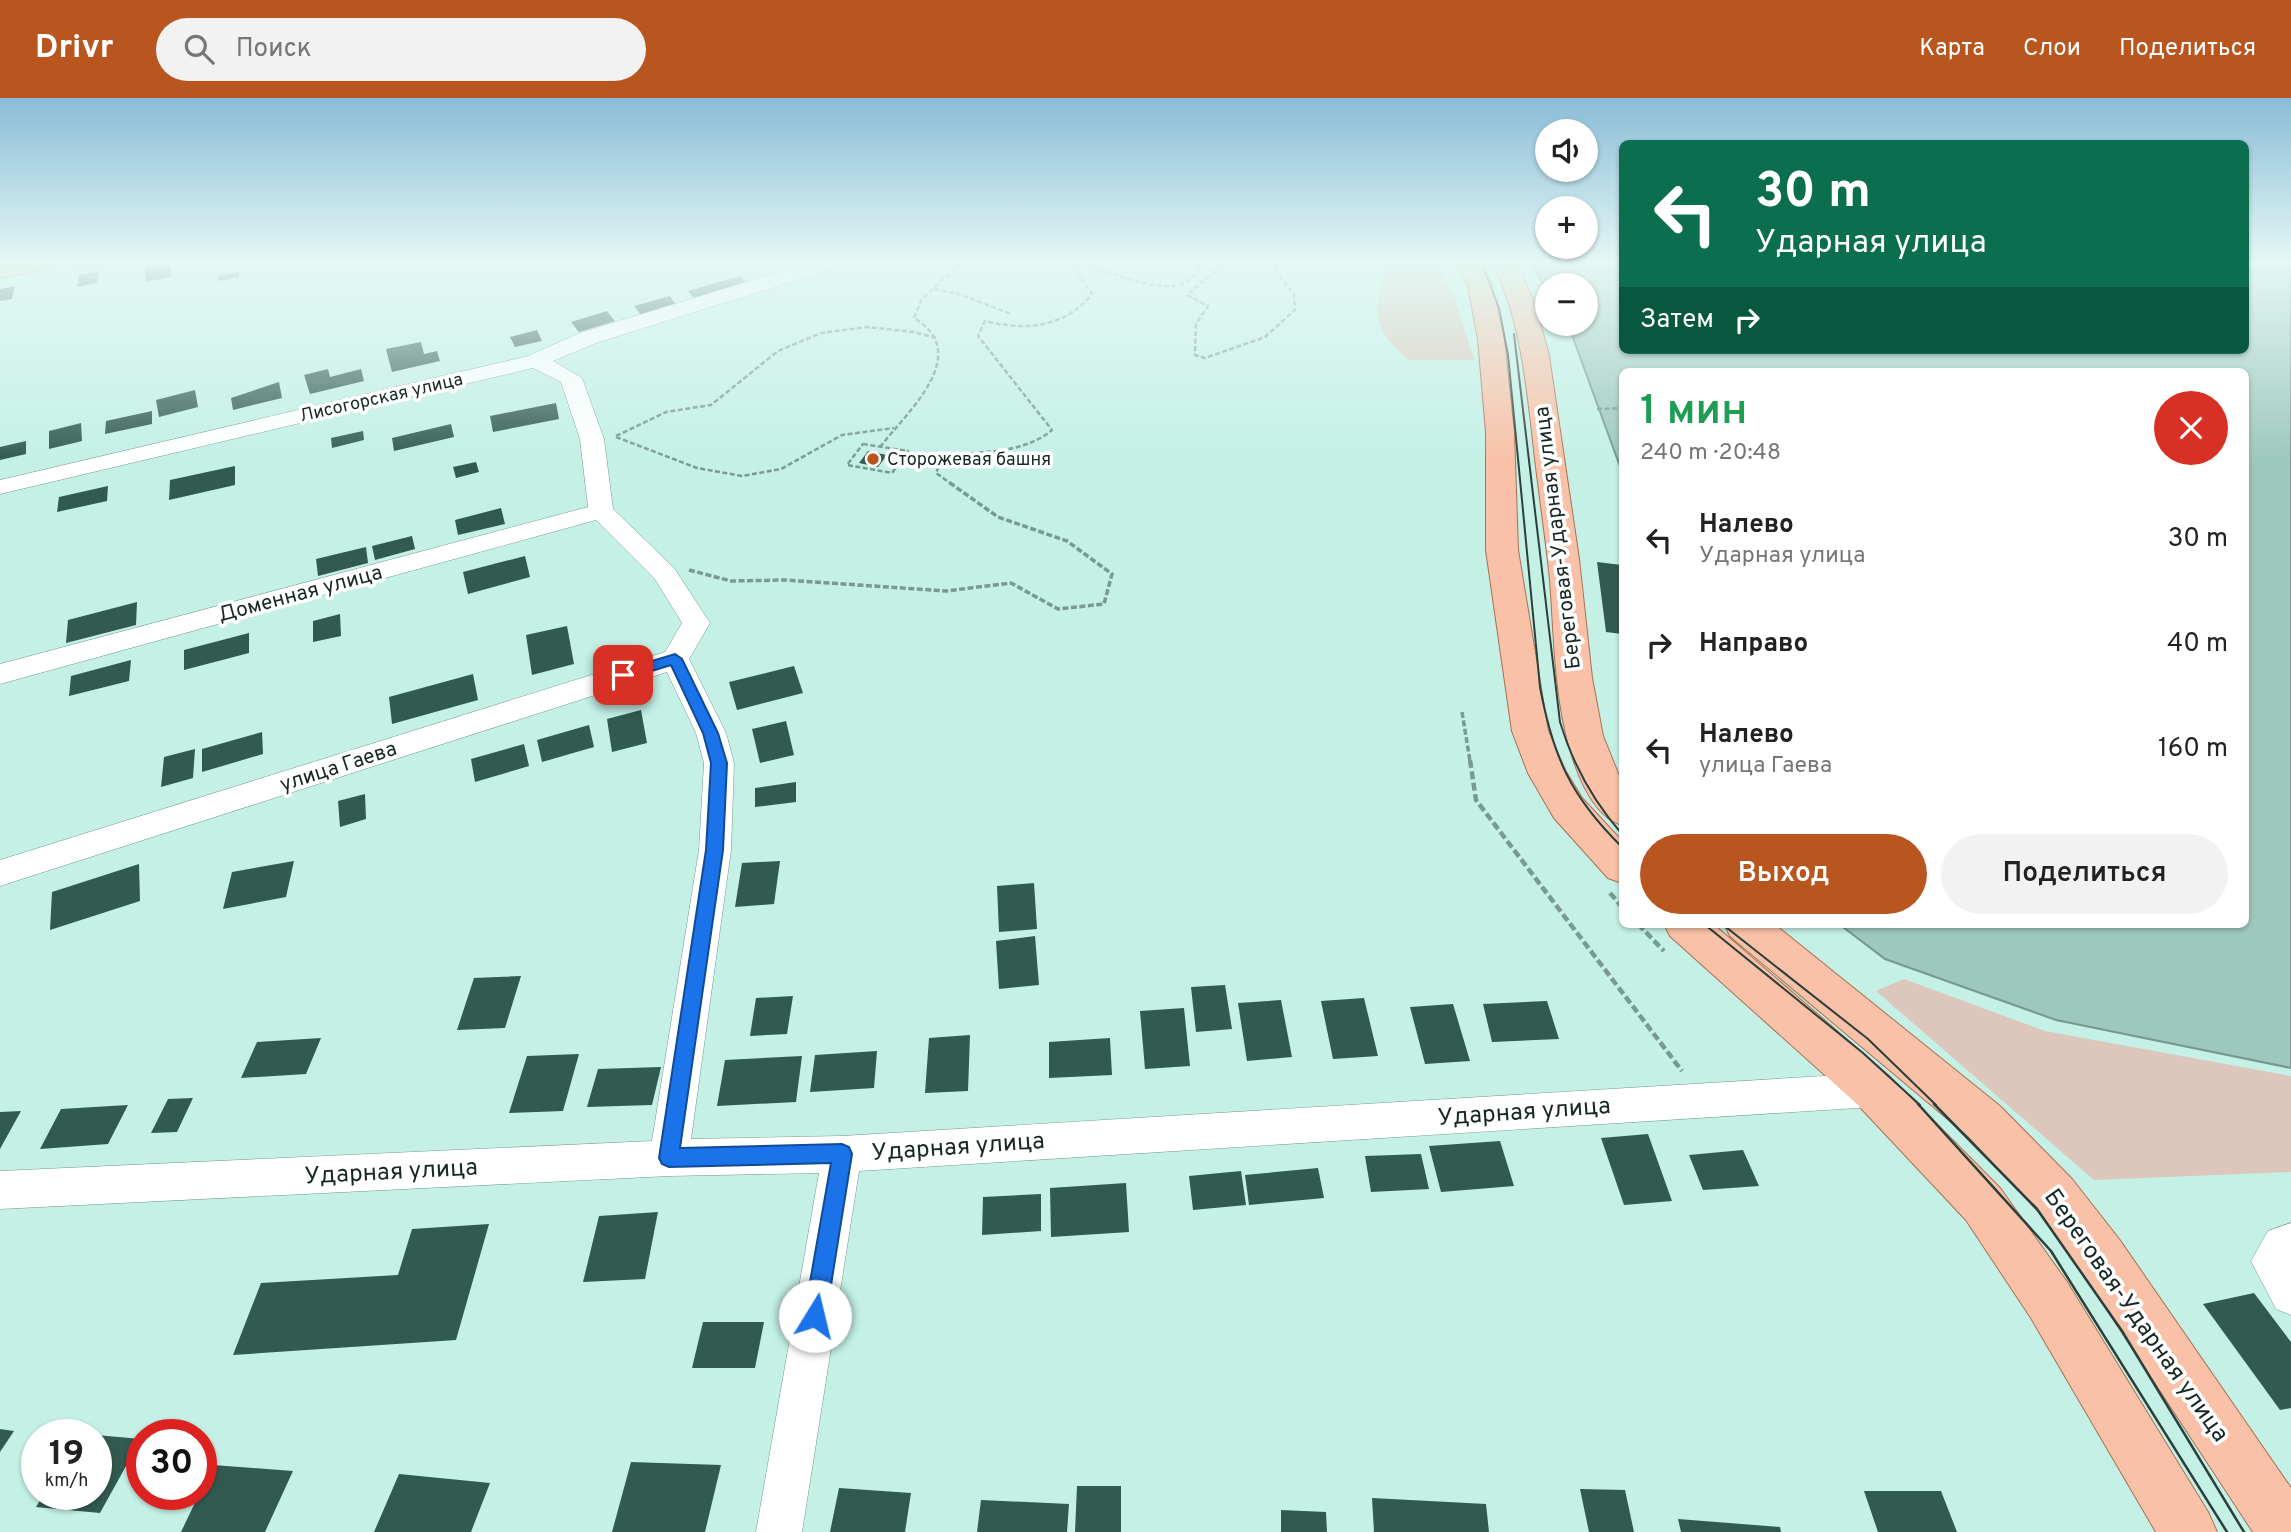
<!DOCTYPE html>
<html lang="ru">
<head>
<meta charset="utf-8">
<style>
  body { margin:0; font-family:Overpass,sans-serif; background:#f2f2f2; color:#222; height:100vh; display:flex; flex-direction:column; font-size:26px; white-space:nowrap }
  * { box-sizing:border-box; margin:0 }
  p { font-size:23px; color:#767676 }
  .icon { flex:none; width:38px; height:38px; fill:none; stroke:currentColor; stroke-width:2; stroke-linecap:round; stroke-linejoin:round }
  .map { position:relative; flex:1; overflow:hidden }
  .drawer { position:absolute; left:1619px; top:270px; width:630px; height:560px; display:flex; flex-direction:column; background:#fff; border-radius:10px; box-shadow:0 2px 5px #0004 }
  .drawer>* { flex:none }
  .banner { position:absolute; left:1619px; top:42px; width:630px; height:214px; border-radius:10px; box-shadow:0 2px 5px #0004; background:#0b6e4f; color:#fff; overflow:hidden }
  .tools { position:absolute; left:1535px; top:21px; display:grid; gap:14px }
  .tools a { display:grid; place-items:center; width:63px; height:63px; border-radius:50%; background:#fff; box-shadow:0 2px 5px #0004; font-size:35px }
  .speed { position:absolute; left:21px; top:1321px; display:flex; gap:14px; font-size:35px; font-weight:700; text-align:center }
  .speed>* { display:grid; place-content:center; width:91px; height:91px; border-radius:50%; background:#fff; box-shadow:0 2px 5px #0004; line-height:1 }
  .speed small { font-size:18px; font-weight:400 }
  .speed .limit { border:10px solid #d22; background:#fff; color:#111 }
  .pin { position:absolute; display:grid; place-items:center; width:60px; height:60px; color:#fff; margin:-30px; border-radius:14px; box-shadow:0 4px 10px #0006 }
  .me { position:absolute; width:77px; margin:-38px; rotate:9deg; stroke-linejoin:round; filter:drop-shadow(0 0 5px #0008) }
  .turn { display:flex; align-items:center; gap:24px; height:147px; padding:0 21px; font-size:32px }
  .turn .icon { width:91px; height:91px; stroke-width:2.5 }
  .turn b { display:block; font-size:49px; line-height:60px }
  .then { display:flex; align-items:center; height:66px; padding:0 21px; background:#0003; gap:14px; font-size:26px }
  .round { display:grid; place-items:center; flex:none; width:74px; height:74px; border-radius:37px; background:#f2f2f2 }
  .overview { display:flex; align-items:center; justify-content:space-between; height:119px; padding:0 21px }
  h1 { font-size:42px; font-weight:600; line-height:52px; color:#1e9e55 }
  .primary-button { display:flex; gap:14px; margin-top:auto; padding:14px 21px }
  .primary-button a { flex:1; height:80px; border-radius:42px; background:#b9561f; color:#fff; font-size:28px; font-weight:600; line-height:80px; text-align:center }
  .primary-button a+a { background:#f2f2f2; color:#222 }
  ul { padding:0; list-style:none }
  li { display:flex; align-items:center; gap:21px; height:105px; padding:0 21px }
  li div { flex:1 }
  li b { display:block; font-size:26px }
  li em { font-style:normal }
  header { display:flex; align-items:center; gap:42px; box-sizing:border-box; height:98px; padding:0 35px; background:#b9561f; color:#fff }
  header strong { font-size:33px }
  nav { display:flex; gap:38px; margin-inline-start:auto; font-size:24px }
  .search { width:490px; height:63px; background:#f2f2f2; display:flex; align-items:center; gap:18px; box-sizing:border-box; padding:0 24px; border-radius:38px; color:#767676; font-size:26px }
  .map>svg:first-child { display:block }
  .green { fill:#ddc6bb }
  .water { fill:#9ec7bd; stroke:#76988f; stroke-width:2 }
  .building { fill:#325a51 }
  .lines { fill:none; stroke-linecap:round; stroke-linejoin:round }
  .minor-casing { stroke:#709a90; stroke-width:1 }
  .major-casing { stroke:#a87153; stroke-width:2 }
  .path-far2 { stroke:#799a92; stroke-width:2.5; stroke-dasharray:5 2.5; stroke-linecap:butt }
  .path-far1 { stroke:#799a92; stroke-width:3.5; stroke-dasharray:6 2.5; stroke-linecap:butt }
  .path { stroke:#799a92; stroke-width:4.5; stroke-dasharray:8 3.5; stroke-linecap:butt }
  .minor { fill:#fff; fill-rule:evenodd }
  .major { fill:#f9c1a7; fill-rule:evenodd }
  .tram-far1 { stroke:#2b3f3b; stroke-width:2 }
  .tram { stroke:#2b3f3b; stroke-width:2.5 }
  .route { fill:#1a73e8; stroke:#114b97; stroke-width:2 }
  .poi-dot { fill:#b9561f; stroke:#fff; stroke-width:2.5 }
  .labels { text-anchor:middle; stroke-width:7; stroke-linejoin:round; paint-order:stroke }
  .far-street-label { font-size:18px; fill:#182925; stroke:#fff }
  .far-poi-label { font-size:18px; fill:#182925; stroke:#fff; text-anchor:start }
  .street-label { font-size:21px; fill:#182925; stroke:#fff }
  .near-street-label { font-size:24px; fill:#182925; stroke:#fff }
</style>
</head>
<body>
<header>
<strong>Drivr</strong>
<div class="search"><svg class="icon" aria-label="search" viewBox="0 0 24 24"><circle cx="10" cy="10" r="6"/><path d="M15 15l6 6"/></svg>Поиск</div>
<nav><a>Карта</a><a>Слои</a><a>Поделиться</a></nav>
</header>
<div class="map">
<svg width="2291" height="1434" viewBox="0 0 2291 1434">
  <rect width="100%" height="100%" fill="#c4f0e6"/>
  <path class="green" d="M 1386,163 L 1433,163 L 1452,192 L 1474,262 L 1409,262 C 1368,227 1375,213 1386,163 Z
    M 1904,881 L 2045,933 L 2291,978 L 2291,1074 L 2094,1082 L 1876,893 Z"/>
  <path class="water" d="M 1529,163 L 1622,163 L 1622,252 L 2245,252 L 2245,163 L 2291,163 L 2291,970 L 2056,922 L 1885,861 L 1839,826 L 2245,826 L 2245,273 L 1622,273 L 1622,374 L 1568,226 L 1586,226 L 1586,187 L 1547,187 L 1547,192 Z"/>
  <path class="building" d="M 170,164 L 171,179 L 146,184 L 145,169 Z
    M 99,173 L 97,185 L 77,189 L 79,177 Z
    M 239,174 L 239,179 L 218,183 L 218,178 Z
    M 740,178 L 749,187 L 696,202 L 688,193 Z
    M 15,188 L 12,201 L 0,203 L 0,191 Z
    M 670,198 L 677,208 L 641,217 L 634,208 Z
    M 607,213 L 615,223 L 579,234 L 571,224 Z
    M 537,232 L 542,243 L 515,249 L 510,239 Z
    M 421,244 L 424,256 L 437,253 L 440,263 L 392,274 L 386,251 Z
    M 328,271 L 330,279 L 361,271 L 364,283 L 310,296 L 304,277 Z
    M 279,284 L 282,300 L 233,312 L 231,300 Z
    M 195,292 L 198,309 L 159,319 L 156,302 Z
    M 556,305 L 559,321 L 493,334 L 490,318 Z
    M 152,313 L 152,326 L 105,336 L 106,323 Z
    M 81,325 L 82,343 L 49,351 L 49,333 Z
    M 451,326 L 454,339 L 394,353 L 392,340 Z
    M 363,333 L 364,342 L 332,350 L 331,340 Z
    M 26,343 L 26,356 L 0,362 L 0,349 Z
    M 868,353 L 887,357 L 878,369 L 859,365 Z
    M 476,364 L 479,374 L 456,380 L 453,369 Z
    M 235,368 L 235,387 L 169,402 L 170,382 Z
    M 108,388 L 107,403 L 57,414 L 59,399 Z
    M 501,410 L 505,426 L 458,437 L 455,422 Z
    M 412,438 L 415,451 L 375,462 L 372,448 Z
    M 366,449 L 368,465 L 318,478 L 316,461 Z
    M 525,458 L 530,479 L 468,496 L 463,474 Z
    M 1597,464 L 1622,467 L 1622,536 L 1606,534 Z
    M 137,504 L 136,527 L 66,545 L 68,522 Z
    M 340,516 L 341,538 L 313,544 L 313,523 Z
    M 567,528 L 574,566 L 532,577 L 526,537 Z
    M 249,535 L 249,555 L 184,572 L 184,552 Z
    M 131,562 L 129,583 L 69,598 L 71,578 Z
    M 794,568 L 803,595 L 737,612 L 729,584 Z
    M 473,576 L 478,602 L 392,626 L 389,599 Z
    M 641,612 L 647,645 L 612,654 L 607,621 Z
    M 786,623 L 794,657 L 760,665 L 752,631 Z
    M 589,627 L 594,649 L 542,664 L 537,642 Z
    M 262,634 L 263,656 L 202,674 L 202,651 Z
    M 524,646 L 529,668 L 475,684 L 471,661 Z
    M 195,651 L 193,680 L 161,689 L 164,659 Z
    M 796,684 L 796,704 L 755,709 L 755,690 Z
    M 365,696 L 366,721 L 340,729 L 338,703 Z
    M 294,763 L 286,799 L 223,811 L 232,774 Z
    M 780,763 L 774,806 L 735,809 L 742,765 Z
    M 139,766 L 140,803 L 50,832 L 52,794 Z
    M 1034,785 L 1037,831 L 999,834 L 997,788 Z
    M 1035,838 L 1039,887 L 999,891 L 996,843 Z
    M 521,878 L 505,930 L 457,932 L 474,880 Z
    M 1225,887 L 1232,931 L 1196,934 L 1191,889 Z
    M 793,898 L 787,936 L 750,938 L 756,900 Z
    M 1364,900 L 1378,958 L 1333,961 L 1321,903 Z
    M 1281,902 L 1292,959 L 1247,963 L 1238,905 Z
    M 1547,903 L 1559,941 L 1492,944 L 1483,906 Z
    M 1453,906 L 1470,963 L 1425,966 L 1410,909 Z
    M 1184,910 L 1190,968 L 1145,971 L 1140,913 Z
    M 970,937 L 968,993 L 925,995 L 929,940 Z
    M 321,940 L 306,976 L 241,980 L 257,944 Z
    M 1110,940 L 1112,977 L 1049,980 L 1049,944 Z
    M 877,953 L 874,990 L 810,994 L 815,957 Z
    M 579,956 L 563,1013 L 509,1015 L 527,958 Z
    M 802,958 L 796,1004 L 717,1008 L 725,962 Z
    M 661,969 L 652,1007 L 587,1009 L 598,971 Z
    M 193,1000 L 177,1034 L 151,1035 L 168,1001 Z
    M 128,1007 L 108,1046 L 40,1051 L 61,1011 Z
    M 21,1013 L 0,1051 L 0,1014 Z
    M 1648,1036 L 1672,1103 L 1624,1107 L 1601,1040 Z
    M 1500,1043 L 1514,1088 L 1441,1094 L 1429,1048 Z
    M 1743,1052 L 1759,1088 L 1703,1092 L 1689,1057 Z
    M 1421,1056 L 1429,1091 L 1371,1094 L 1365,1058 Z
    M 1318,1070 L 1324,1100 L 1249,1107 L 1245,1077 Z
    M 1241,1073 L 1246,1107 L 1193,1112 L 1189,1078 Z
    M 1126,1085 L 1129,1134 L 1051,1139 L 1050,1090 Z
    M 1041,1096 L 1041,1133 L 982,1137 L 983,1099 Z
    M 658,1114 L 645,1181 L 583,1184 L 599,1118 Z
    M 489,1126 L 456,1242 L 233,1257 L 261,1185 L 398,1177 L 412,1131 Z
    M 2254,1195 L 2291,1244 L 2291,1310 L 2280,1312 L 2203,1206 Z
    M 703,1224 L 764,1224 L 755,1270 L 692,1270 Z
    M 0,1331 L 14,1333 L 0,1354 Z
    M 96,1337 L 141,1341 L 100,1415 L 36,1409 L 44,1396 L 96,1396 Z
    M 631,1364 L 721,1367 L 705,1434 L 612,1434 Z
    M 213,1367 L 293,1373 L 265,1434 L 181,1434 Z
    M 399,1376 L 490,1385 L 471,1434 L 374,1434 Z
    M 1077,1388 L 1121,1388 L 1121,1434 L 1075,1434 Z
    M 839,1390 L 911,1395 L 905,1434 L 830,1434 Z
    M 1580,1391 L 1625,1392 L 1634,1434 L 1589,1434 Z
    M 1864,1393 L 1941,1393 L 1957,1434 L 1878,1434 Z
    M 1372,1400 L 1486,1406 L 1489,1434 L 1374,1434 Z
    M 981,1402 L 1069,1406 L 1067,1434 L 977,1434 Z
    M 1281,1412 L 1326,1414 L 1327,1434 L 1281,1434 Z
    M 1678,1421 L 1780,1429 L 1781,1434 L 1681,1434 Z"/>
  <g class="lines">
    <g class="minor-casing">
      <path id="minor" d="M 815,163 L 846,163 L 844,167 L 596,245 L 553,263 L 582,280 L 604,341 L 613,411 L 674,470 L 710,525 L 689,561 L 726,635 L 734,665 L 731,752 L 691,1041 L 842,1038 L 1873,975 L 1886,980 L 1892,992 L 1886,1004 L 1873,1009 L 859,1073 L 802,1434 L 756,1434 L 819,1075 L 669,1078 L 0,1111 L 0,1073 L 652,1043 L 699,752 L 704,665 L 696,635 L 667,574 L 0,788 L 0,762 L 665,554 L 682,525 L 655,481 L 596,422 L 0,586 L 0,566 L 588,409 L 580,341 L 561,284 L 533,270 L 0,396 L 0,382 L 528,258 L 580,235 Z
        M 2291,1125 L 2291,1217 L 2276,1211 L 2251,1163 L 2268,1133 Z"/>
    </g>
    <g class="major-casing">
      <path id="major" d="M 11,163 L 61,163 L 57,168 L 0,180 L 0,166 Z
        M 1456,163 L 1480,163 L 1492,188 L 1504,241 L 1514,334 L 1518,452 L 1548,633 L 1565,672 L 1582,700 L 1622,743 L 1622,785 L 1608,780 L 1554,720 L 1528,675 L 1512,633 L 1486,452 L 1486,334 L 1478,241 L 1468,188 Z
        M 1492,163 L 1516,163 L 1536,209 L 1549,258 L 1579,461 L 1592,580 L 1603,638 L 1622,685 L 1622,727 C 1590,718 1573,666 1566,636 C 1554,585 1554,534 1550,482 C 1545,433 1537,383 1532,334 C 1525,275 1519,218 1492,163 Z
        M 1664,826 L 1713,826 L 1889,978 L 2000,1090 L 2067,1184 L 2208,1414 L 2217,1434 L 2156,1434 L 2031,1220 L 1966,1122 L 1857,1006 L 1670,838 Z
        M 1724,826 L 1774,826 L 2000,1008 L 2072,1081 L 2119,1141 L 2291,1390 L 2291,1434 L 2253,1434 L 2083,1175 L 2038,1113 L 1968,1038 L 1730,838 Z"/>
    </g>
    <path class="path-far2" d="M 1078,163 C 1101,172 1150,191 1174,188 C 1185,187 1194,178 1201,170 L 1191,163
      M 1227,163 L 1187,197 L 1208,208 L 1196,226 L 1195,257 L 1205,260 L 1265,239 L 1295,212 L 1294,197 L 1276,173 L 1277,163
      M 70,172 L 114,163
      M 934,191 L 959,196 L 1011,216
      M 1597,311 L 1622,310
      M 616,338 L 666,314 L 711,307 L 778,253 L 821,235 L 867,229 L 914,234 L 936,240
      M 616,339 L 697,370 L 742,378 L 781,371 L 842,337 L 894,330
      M 863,346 L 908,353 L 892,375 L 847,367 Z
      M 880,349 C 907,314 974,256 914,220 L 922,201 L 963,163
      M 953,387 L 936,375 L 943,358 C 979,353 1022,357 1052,332 L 978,238 L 985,223 C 1024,233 1065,230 1092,196 L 1074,170 L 1064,163"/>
    <path class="path-far1" d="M 689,472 L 731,483 L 785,482 L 946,493 L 1011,485 L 1058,511 L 1104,506 L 1112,476 L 1067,443 L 998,419 L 950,385
      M 1462,614 L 1470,663"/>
    <path class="path" d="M 1470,662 L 1476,702 L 1682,973
      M 1610,795 L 1622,809
      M 1638,826 L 1664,853"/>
    <use href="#minor" class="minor"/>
    <use href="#major" class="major"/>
    <path class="tram-far1" d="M 1481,163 L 1499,210 L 1508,257 L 1540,589 C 1553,659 1571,699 1622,749
      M 1514,236 L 1560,624 C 1573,667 1592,702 1622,736
      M 1704,826 L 1863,955 L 1920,1007
      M 1722,826 L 1868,941 L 1936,1007"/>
    <path class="tram" d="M 1918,1006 L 2051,1153 L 2227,1434
      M 1934,1006 L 2037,1111 L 2122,1233 L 2244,1434"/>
  </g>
  <linearGradient id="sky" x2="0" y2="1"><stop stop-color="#8abcd7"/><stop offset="0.45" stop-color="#e4f8f4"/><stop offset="1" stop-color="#e4f8f4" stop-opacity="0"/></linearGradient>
  <rect width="2291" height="364" fill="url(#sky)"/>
  <path class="route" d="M 675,556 L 682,561 L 718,635 L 727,665 L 723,752 L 680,1050 L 842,1046 L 849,1049 L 852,1056 L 826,1218 L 823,1225 L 815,1229 L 808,1225 L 804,1218 L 831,1065 L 669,1069 L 662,1066 L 659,1060 L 706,752 L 711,665 L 703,635 L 671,567 L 623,582 L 616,577 L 618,573 Z"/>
  <circle class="poi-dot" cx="873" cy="361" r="7"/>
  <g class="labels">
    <g class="far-street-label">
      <text transform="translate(381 299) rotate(-13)" y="6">Лисогорская улица</text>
    </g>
    <g class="far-poi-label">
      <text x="887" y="367">Сторожевая башня</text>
    </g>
    <g class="street-label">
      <text transform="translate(1557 440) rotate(-97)" y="7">Береговая-Ударная улица</text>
      <text transform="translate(300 495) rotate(-15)" y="7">Доменная улица</text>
      <text transform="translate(338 668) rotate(-18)" y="7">улица Гаева</text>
    </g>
    <g class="near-street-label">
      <text transform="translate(1524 1013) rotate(-4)" y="8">Ударная улица</text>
      <text transform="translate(958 1048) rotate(-4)" y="8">Ударная улица</text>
      <text transform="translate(391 1073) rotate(-3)" y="8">Ударная улица</text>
      <text transform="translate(2137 1217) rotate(55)" y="8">Береговая-Ударная улица</text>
    </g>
  </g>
</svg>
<div class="tools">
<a><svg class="icon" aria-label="sound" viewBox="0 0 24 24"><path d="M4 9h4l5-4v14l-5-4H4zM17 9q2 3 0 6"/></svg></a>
<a>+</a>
<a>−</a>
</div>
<div class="speed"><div>19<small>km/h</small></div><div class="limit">30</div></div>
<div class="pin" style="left:623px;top:577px;background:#d93025"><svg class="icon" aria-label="arrive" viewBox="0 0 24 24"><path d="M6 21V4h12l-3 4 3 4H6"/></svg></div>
<svg class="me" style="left:815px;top:1218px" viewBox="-20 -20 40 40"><circle r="19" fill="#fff"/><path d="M0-13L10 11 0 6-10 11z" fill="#1a73e8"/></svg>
<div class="banner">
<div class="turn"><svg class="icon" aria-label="left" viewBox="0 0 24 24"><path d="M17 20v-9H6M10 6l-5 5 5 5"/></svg><div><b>30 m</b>Ударная улица</div></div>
<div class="then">Затем<svg class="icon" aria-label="right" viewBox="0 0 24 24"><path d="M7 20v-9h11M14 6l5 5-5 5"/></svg></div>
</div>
<section class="drawer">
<div class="overview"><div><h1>1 мин</h1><p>240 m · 20:48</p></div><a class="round" style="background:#d93025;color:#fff"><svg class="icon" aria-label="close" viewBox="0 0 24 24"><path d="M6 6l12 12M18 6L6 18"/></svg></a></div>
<ul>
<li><svg class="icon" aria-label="left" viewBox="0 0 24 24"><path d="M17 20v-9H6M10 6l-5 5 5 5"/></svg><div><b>Налево</b><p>Ударная улица</p></div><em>30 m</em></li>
<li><svg class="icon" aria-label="right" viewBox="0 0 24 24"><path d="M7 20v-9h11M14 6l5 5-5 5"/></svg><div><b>Направо</b></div><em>40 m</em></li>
<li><svg class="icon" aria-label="left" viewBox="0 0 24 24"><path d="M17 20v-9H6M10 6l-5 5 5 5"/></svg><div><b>Налево</b><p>улица Гаева</p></div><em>160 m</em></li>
</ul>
<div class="primary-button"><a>Выход</a><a>Поделиться</a></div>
</section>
</div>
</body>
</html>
